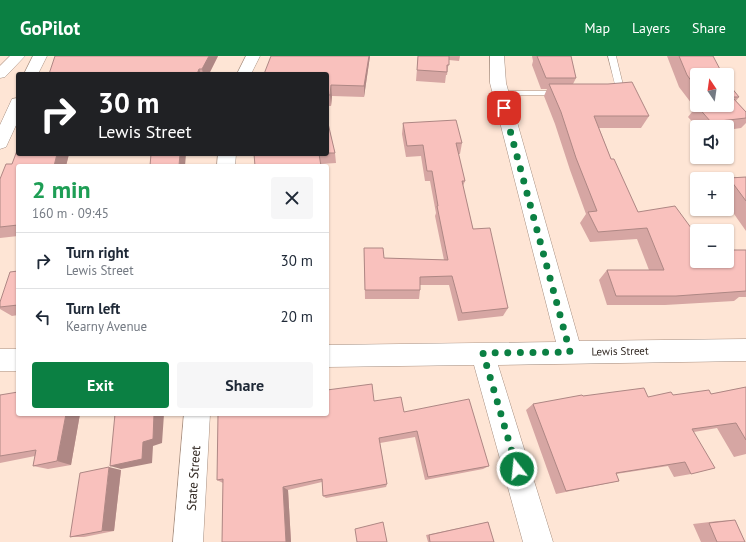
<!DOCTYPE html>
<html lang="en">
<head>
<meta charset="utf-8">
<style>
  body { margin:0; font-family:"PT Sans",sans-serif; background:#f6f6f7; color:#1f2937; height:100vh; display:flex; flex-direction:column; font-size:15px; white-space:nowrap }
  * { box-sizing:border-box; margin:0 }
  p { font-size:13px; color:#747a83 }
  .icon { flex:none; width:22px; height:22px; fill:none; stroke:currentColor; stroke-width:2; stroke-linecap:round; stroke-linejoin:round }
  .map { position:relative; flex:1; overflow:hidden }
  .details { position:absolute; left:16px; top:108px; width:313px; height:252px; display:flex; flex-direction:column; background:#fff; border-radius:4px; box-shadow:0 1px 3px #0004 }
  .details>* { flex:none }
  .banner { position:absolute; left:16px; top:16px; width:313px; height:84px; border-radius:4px; box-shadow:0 1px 3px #0004; background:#202124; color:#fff; overflow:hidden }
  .needle { width:26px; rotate:347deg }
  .fabs { position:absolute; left:690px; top:12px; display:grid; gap:8px }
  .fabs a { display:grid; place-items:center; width:44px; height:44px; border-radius:4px; background:#fff; box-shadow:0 1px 3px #0004; font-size:20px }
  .pin { position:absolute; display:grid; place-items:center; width:34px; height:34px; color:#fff; margin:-17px; border-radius:8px; box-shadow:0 2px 6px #0006 }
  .me { position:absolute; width:44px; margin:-22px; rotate:344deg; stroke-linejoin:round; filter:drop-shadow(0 0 3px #0008) }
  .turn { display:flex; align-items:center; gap:14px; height:84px; padding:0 16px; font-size:18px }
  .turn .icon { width:52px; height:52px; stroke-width:2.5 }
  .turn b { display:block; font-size:28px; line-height:34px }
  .round { display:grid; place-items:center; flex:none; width:42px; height:42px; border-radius:4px; background:#f6f6f7 }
  .headline { display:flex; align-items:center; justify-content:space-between; height:68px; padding:0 16px }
  h1 { font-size:24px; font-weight:700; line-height:30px; color:#1e9e55 }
  .cta { display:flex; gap:8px; margin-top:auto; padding:8px 16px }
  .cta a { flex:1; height:46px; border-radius:4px; background:#0b8043; color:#fff; font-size:16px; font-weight:700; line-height:46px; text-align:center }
  .cta a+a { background:#f6f6f7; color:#1f2937 }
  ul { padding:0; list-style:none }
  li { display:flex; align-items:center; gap:12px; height:56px; padding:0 16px; border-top:1px solid #e0e1e3 }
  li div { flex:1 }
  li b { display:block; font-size:15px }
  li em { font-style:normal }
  header { display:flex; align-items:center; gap:24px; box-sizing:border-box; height:56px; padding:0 20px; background:#0b8043; color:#fff }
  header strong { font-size:19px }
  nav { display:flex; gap:22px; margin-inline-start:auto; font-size:14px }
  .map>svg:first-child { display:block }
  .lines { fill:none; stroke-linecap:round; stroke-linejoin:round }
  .lane-casing { stroke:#a68f81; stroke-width:1 }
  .street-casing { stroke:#a68f81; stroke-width:1 }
  .lane { fill:#fff; fill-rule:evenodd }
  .street { fill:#fff; fill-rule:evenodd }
  .wall { fill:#d6a6a3 }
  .shaded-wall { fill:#ae8784 }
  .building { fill:#f9c1bd; stroke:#ae8784 }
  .route { stroke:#0b8043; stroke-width:7; stroke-dasharray:0 12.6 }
  .labels { text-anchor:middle; stroke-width:3; stroke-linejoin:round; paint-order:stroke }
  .street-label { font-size:11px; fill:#312822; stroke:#fff }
  .near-street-label { font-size:13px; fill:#312822; stroke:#fff }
</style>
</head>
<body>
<header>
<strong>GoPilot</strong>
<nav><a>Map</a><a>Layers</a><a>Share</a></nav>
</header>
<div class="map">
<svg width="746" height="486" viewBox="0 0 746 486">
  <rect width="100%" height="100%" fill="#fee5d5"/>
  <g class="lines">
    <g class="lane-casing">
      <path id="lane" d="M 608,0 L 616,0 L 623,29 L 620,35 L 611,38 L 607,36 L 615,29 Z
        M 497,35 L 560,35 L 564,37 L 560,39 L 497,39 Z"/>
    </g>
    <g class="street-casing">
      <path id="street" d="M 10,0 L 25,0 L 5,21 L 0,22 L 0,10 Z
        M 33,0 L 47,0 L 38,18 L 24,18 Z
        M 246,0 L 260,0 L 251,18 L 237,18 Z
        M 490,0 L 504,0 L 506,27 L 579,285 L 746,283 L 746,305 L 498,309 L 553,486 L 523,486 L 474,309 L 327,311 L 327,289 L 556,286 L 490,27 Z
        M 18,42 L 18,65 L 6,91 L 0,93 L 0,69 L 12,43 Z
        M 218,98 L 236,98 L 235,110 L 217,110 Z
        M 0,293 L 18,293 L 18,315 L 0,315 Z
        M 184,358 L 210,358 L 203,486 L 173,486 Z"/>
    </g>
    <use href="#lane" class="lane"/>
    <use href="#street" class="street"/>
  </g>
  <path class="wall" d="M 218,0 L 209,18 L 49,18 Z
    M 370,0 L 364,41 L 332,40 L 331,50 L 327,50 L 327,18 Z
    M 418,0 L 460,0 L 459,5 L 449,4 L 447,19 L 446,19 L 445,27 L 416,25 Z
    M 532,0 L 571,0 L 576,22 L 573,28 L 649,60 L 641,72 L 599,72 L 611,103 L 638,156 L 697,205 L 746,194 L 746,241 L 739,241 L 734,245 L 665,249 L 607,249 L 599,224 L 607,214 L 649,214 L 637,183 L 590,186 L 580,167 L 586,158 L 570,114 L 555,68 L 544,40 L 547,33 L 541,33 L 532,9 L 533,5 Z
    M 667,0 L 713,0 L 697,19 L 697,49 L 727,49 L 727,26 L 739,41 L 736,45 L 746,56 L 746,67 L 741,72 L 727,74 L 727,71 L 697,71 L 688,61 L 695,52 L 679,31 Z
    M 327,63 L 335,97 L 336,107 L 321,108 L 254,98 L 327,98 Z
    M 403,67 L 462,87 L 460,98 L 458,98 L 465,125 L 463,130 L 473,173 L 508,252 L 503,260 L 458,265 L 449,229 L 420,229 L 420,234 L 419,243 L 365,243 L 364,192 L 384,202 L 444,204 L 435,160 L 436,157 L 430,125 L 425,125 L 421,100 L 406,101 L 402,78 Z
    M 18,98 L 69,98 L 66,110 L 18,110 L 18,180 L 0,182 L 0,123 L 12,108 Z
    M 746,121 L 746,175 L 727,148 L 727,124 L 729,122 Z
    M 18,215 L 18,259 L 12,260 L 0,253 L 0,246 Z
    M 746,331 L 746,398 L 734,401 L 717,372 L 694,376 L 691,418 L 674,421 L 668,410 L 616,418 L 619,425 L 556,438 L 526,354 L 533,348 L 583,340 L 648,341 L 673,339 L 711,338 Z
    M 0,339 L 18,358 L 80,358 L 71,409 L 48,413 L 33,410 L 35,400 L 0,407 Z
    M 374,345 L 404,356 L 489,410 L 483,413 L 425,424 L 415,381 L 380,387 L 387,428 L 386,431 L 326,442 L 323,440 L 322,426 L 288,434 L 291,486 L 222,486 L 223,427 L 217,424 Z
    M 121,414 L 114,475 L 84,481 L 70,481 Z
    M 735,464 L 745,486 L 701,486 L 693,468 L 718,465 Z
    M 488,466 L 494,486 L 428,486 L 426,479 L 483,467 Z"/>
  <path class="shaded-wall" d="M 209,0 L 218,0 L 209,18 L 203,18 L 202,13 Z
    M 369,0 L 370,0 L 364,41 L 364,30 Z
    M 199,13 L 201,18 L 197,18 Z
    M 331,29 L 332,40 L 331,50 L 330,39 Z
    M 57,98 L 69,98 L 66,110 L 54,110 Z
    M 180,98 L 186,98 L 185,110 L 179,110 Z
    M 66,358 L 80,358 L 71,409 L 57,405 Z
    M 154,358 L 164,358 L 162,387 L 153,390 L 152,407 L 121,413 L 110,410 L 143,386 Z
    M 109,411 L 121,414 L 114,475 L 102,475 Z
    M 283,431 L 288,434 L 291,486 L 286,486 Z"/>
  <path class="building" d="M 55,0 L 209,0 L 202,13 L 199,13 L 197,18 L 49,18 Z
    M 271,0 L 369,0 L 364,30 L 331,29 L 330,39 L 327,39 L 327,18 L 264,18 Z
    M 418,0 L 449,0 L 449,9 L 447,9 L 447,16 L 417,14 Z
    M 537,0 L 571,0 L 576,22 L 546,22 Z
    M 679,0 L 713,0 L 723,19 L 697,19 L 697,33 L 687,19 Z
    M 632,26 L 649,60 L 594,60 L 611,103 L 614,103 L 638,156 L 675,150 L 697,180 L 697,205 L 727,205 L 727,194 L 746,194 L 746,235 L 676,240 L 616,240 L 607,214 L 664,214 L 647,172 L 598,176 L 588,156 L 597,155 L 576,102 L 561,56 L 549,28 L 608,28 Z
    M 727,26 L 739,41 L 732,41 L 746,56 L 746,62 L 711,66 L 697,50 L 703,49 L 727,49 Z
    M 327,63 L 335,97 L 327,97 Z
    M 456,64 L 462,87 L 456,87 L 465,125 L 462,125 L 473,173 L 490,172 L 508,252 L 462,257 L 452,220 L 420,221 L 420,234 L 365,234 L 364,192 L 383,192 L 384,202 L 448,204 L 437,150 L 438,150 L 432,115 L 427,115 L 423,89 L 407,90 L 403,67 Z
    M 18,92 L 18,98 L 57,98 L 54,110 L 18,110 L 18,169 L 0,171 L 0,123 L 6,108 L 12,108 Z
    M 151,98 L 180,98 L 179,110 L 150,110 Z
    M 254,98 L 319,98 L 321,110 L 255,110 Z
    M 746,121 L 746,145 L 729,122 Z
    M 18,215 L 18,249 L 0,251 L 0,246 L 10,216 Z
    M 372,328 L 374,345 L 401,341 L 404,356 L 469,343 L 489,410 L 428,421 L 417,375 L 379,382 L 387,428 L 323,440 L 322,423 L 283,431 L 286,486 L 222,486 L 223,423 L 217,424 L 218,358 L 327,358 L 327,334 Z
    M 746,331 L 746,384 L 736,367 L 692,373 L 715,412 L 691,418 L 685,406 L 616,417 L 619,425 L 566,435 L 533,348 L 582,339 L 583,340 L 644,332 L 648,341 L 671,336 L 673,339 L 709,334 L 711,338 Z
    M 18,336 L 18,358 L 66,358 L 57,405 L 33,410 L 36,394 L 0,400 L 0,339 Z
    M 115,358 L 154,358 L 153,383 L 143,386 L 142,403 L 110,410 Z
    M 109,411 L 102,475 L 70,481 L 80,417 Z
    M 735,464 L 745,486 L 717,486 L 709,467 Z
    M 383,466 L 387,486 L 357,486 L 355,473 Z
    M 488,466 L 494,486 L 430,486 L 429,479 Z"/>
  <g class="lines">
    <path class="route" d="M 504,52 L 570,296 L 483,297 L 517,413"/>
  </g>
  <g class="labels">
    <g class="street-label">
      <text transform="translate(620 295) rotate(-1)" y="4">Lewis Street</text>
    </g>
    <g class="near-street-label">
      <text transform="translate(193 422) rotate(-86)" y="5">State Street</text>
    </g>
  </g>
</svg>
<div class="fabs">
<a><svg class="needle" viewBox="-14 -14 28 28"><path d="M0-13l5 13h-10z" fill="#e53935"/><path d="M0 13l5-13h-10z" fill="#747a83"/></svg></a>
<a><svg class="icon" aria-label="sound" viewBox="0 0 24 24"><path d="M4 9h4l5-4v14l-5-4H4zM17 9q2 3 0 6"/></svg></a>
<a>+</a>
<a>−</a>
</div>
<div class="pin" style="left:504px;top:52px;background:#d93025"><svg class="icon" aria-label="arrive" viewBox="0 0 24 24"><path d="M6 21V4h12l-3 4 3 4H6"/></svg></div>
<svg class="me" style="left:517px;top:413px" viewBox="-20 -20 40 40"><circle r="17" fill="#0b8043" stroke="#fff" stroke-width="3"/><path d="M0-11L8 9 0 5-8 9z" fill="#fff"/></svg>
<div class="banner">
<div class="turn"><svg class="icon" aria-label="right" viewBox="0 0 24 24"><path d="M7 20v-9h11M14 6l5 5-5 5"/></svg><div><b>30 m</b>Lewis Street</div></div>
</div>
<section class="details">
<div class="headline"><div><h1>2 min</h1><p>160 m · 09:45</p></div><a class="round"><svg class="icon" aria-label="close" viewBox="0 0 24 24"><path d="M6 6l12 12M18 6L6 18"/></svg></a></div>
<ul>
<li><svg class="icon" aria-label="right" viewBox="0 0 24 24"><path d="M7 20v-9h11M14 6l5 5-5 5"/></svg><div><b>Turn right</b><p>Lewis Street</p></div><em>30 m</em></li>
<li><svg class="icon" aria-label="left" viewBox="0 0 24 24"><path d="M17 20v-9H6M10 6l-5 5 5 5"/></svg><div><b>Turn left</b><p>Kearny Avenue</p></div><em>20 m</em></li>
</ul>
<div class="cta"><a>Exit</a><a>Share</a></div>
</section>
</div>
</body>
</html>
